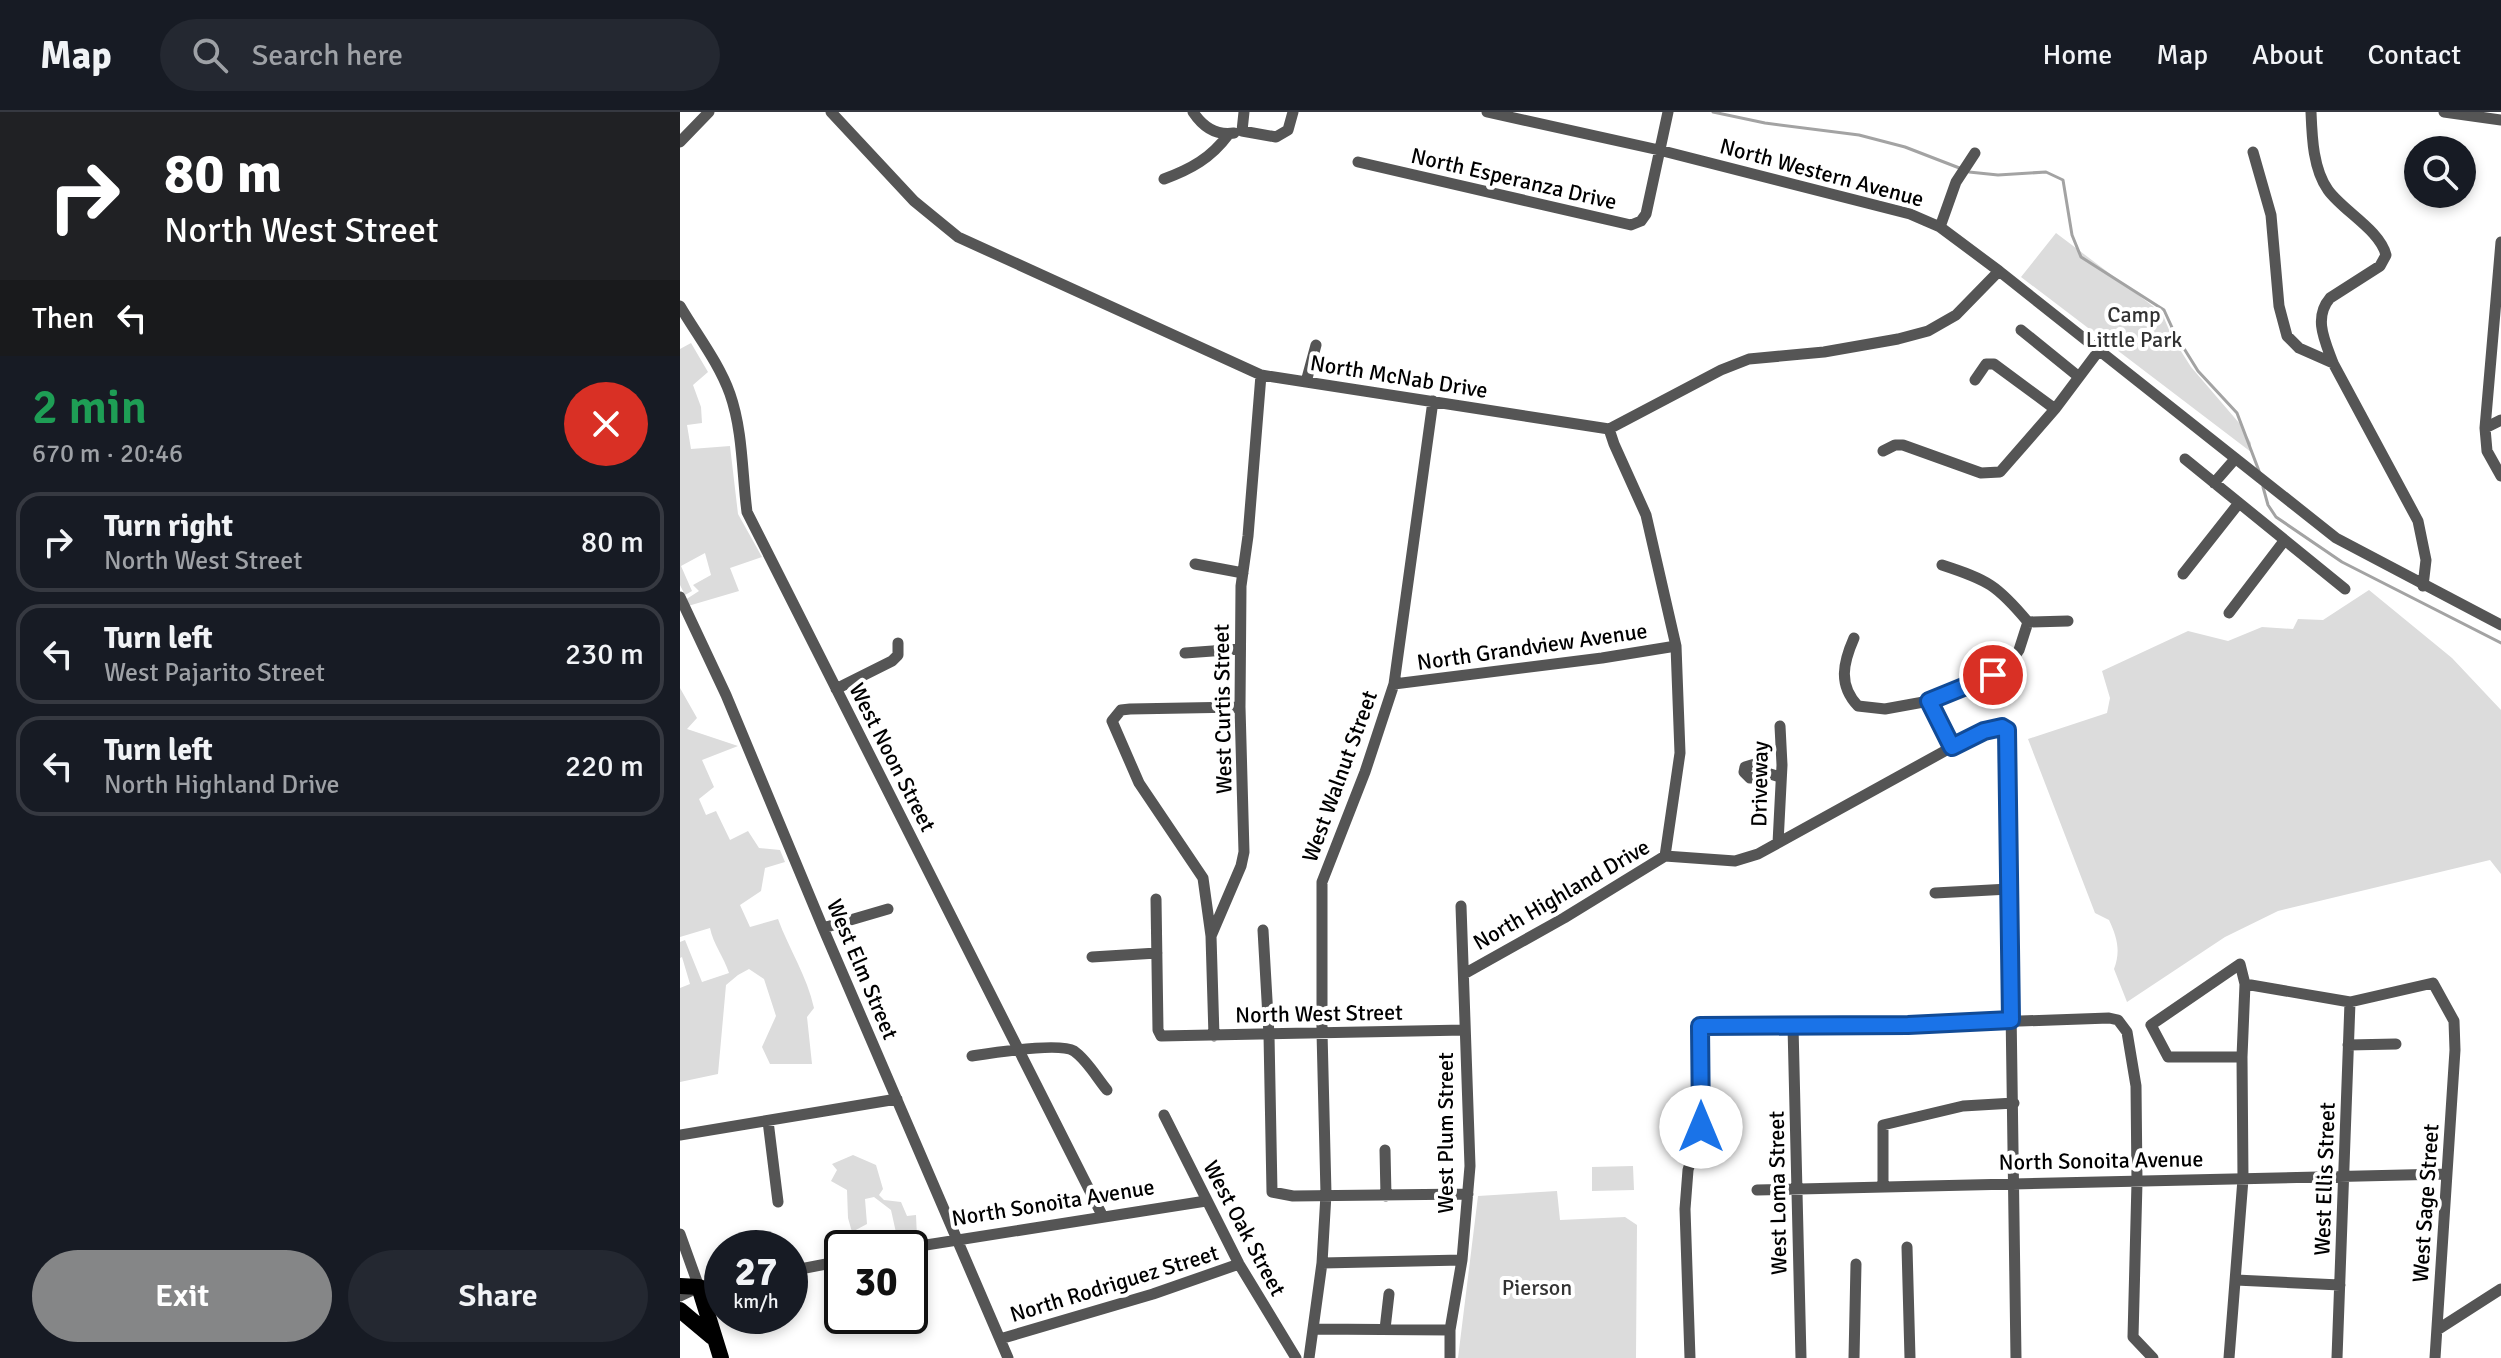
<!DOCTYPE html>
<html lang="en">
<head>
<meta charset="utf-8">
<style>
  body { margin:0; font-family:Signika,sans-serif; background:#242831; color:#f1f3f6; height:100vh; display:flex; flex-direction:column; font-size:30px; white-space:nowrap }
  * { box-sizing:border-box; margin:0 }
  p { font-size:26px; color:#9ea1a6 }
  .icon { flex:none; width:44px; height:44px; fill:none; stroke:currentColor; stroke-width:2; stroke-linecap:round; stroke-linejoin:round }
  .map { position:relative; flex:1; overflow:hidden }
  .details { display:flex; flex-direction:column; background:#171b24; width:680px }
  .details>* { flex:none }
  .top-card { background:#202124; color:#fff; overflow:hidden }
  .buttons { position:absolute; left:1724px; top:24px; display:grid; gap:16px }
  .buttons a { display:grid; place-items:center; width:72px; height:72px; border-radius:50%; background:#171b24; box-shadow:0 4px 12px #0003; font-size:40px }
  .speed { position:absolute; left:24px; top:1118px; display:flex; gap:16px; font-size:40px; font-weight:700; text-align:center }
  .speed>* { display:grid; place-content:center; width:104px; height:104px; border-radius:50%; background:#171b24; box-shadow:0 4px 12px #0003; line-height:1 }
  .speed small { font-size:20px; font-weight:400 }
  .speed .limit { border:4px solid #111; border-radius:12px; background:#fff; color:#111 }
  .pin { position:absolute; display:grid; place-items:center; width:68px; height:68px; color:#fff; margin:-34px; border:4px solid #fff; border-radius:50%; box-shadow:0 2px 8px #0007 }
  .me { position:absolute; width:88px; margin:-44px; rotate:0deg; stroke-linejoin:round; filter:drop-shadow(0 0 6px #0008) }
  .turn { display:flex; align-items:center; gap:28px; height:168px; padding:0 32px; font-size:36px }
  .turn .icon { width:104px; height:104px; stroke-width:2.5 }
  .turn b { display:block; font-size:56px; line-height:68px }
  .then { display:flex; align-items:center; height:76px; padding:0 32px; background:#0003; gap:16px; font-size:30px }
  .round { display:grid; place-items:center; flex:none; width:84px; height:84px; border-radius:42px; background:#242831 }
  .headline { display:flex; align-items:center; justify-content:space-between; height:136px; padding:0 32px }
  h1 { font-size:48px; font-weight:600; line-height:60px; color:#1e9e55 }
  .cta { display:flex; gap:16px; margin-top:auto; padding:16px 32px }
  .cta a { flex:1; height:92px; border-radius:48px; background:#858687; color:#fff; font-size:32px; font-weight:600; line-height:92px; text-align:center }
  .cta a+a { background:#242831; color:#f1f3f6 }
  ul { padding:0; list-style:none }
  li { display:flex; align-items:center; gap:24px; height:100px; margin:0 16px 12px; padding:0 16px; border:4px solid #363941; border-radius:24px }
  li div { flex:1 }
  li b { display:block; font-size:30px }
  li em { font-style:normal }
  header { display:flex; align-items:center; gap:48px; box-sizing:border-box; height:112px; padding:0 40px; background:#171b24; border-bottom:2px solid #363941 }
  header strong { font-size:38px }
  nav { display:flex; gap:44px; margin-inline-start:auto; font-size:28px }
  .search { width:560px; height:72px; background:#242831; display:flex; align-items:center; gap:20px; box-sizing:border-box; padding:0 28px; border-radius:44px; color:#9ea1a6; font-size:30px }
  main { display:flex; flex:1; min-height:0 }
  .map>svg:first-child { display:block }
  .green { fill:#dcdcdc }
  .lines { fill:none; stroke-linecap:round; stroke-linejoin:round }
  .stream { stroke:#a3a3a3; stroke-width:3 }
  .minor { stroke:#555; stroke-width:11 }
  .highway { stroke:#000; stroke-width:16 }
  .route-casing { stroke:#114b97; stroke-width:20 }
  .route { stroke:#1a73e8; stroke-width:14 }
  .labels { text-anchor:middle; stroke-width:8; stroke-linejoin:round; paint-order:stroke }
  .street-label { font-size:22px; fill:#000; stroke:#fff }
  .park-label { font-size:22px; fill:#333; stroke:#fff }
</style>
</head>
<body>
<header>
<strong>Map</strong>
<div class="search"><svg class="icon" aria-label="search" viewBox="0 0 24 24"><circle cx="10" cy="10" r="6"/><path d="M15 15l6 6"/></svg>Search here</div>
<nav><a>Home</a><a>Map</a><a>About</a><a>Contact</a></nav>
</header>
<main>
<section class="details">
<div class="top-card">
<div class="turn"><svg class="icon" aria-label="right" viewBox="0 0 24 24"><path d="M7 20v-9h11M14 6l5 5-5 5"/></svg><div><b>80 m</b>North West Street</div></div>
<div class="then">Then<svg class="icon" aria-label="left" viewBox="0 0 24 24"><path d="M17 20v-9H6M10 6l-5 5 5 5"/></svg></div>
</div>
<div class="headline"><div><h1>2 min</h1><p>670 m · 20:46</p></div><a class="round" style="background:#d93025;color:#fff"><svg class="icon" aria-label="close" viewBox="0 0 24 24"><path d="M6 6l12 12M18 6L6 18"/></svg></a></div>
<ul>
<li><svg class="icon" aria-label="right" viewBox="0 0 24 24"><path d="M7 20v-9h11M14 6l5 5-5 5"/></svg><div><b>Turn right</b><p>North West Street</p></div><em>80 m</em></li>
<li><svg class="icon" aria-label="left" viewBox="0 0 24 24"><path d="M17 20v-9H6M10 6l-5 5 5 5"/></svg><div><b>Turn left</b><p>West Pajarito Street</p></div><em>230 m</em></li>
<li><svg class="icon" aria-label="left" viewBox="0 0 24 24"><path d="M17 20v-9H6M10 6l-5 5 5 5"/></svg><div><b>Turn left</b><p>North Highland Drive</p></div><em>220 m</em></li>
</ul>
<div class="cta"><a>Exit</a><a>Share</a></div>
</section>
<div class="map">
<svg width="1821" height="1246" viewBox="0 0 1821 1246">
  <rect width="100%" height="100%" fill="#fff"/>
  <path class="green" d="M 1376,121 L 1482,201 L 1492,225 L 1511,255 L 1560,312 L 1571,331 L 1571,340 L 1341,165 Z
    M 11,231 L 28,260 L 13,273 L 21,295 L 22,311 L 7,313 L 11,337 L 50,334 L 58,402 L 82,445 L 50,456 L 59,479 L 8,494 L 5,488 L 19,479 L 13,473 L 31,463 L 25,441 L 1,454 L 12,479 L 5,483 L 0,473 L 0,237 Z
    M 1689,478 L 1772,546 L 1821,598 L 1821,762 L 1810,748 L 1598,799 L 1545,825 L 1447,890 L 1434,857 C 1441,839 1437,825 1429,808 L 1415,801 L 1348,627 L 1427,601 L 1430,586 L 1422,559 L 1508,519 L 1548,529 L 1582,515 L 1613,517 L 1618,507 L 1643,508 Z
    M 0,576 L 17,606 L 7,617 L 58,634 L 22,648 L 34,675 L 19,687 L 26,703 L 36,699 L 50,728 L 68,719 L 79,736 L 100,738 L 105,750 L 85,756 L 81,779 L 60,793 L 70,815 L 98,807 C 109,837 127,864 134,896 L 127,905 L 132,952 L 90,952 L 82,935 L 96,904 L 84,867 L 69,857 L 58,863 L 46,873 L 38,962 L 0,970 L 0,876 L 10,872 L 2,845 L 0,846 L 0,830 L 5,828 L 22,870 L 49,861 C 44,845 33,832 30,816 L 0,825 Z
    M 173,1043 L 196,1053 L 203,1077 L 199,1083 L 204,1088 L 221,1090 L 227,1104 L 236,1103 L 237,1125 L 217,1125 L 211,1098 L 194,1085 L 185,1087 L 187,1112 L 172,1120 L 168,1106 L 167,1078 L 151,1069 L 157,1058 L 152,1052 Z
    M 953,1054 L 954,1078 L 912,1079 L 912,1055 Z
    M 877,1079 L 880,1108 L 945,1105 L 957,1113 L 956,1246 L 778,1246 L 798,1084 Z"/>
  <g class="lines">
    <path class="stream" d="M 1033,0 L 1085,11 L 1179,23 L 1225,35 L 1282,57
      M 1289,60 L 1318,63 L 1366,60 L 1383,68 L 1392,123 L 1401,145 L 1484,198 L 1495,222 L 1518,259 L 1557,301 L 1579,359
      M 1583,375 L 1588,393 L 1596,405 L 1662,450 L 1821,531"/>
    <path class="minor" d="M 151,0 L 234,89 L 278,125 L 581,263 L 929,317 L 1041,258 L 1069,247 L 1144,240 L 1218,227 L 1248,219 L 1276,203 L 1319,159
      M 513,0 C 523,15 536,24 554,21
      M 564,0 L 562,19 L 596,25 L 608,18 L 613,0
      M 807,0 L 979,38 L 1230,102 L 1260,115 L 1319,159 L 1656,426 L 1821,513
      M 1631,0 C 1632,25 1633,57 1648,78 C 1663,99 1700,118 1706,143 L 1700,154 L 1650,186 C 1633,206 1645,229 1653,251
      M 1764,0 L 1821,8
      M 0,30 L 29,0
      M 1573,40 L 1591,103 L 1599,194 L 1607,224 L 1619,236 L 1653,251 L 1738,409 L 1746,448 L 1743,474
      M 678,50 L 951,113 L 961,109 L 966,102 L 988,0
      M 484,67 C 511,57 531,46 548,23
      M 1260,115 L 1276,70 L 1295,41
      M 1821,130 L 1805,316 L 1807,339 L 1821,364
      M 0,194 C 17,223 39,251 50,282 C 63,319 62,362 67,400 L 423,1105
      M 1341,218 L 1399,265
      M 1295,268 L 1306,252 L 1314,252 L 1375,297
      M 626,270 L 636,233
      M 1805,316 L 1821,308
      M 929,317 L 934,332 L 966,403 L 996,534 L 1000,641 L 985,744
      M 1203,339 L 1215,333 L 1223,333 L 1301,361 L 1320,360 L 1375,297 L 1420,237
      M 1505,347 L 1665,477
      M 1534,371 L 1555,347
      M 515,452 L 563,461
      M 1503,462 L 1559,391
      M 0,485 L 46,583 L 143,816 L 328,1246
      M 1549,501 L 1604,429
      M 1348,510 L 1388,509
      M 1174,526 C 1163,551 1158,573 1178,594 L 1205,597 L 1249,589 L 1313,563 L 1333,547 L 1339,538 L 1348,510 C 1317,473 1308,468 1262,453
      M 505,541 L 560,537
      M 714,572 L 922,546 L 996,534
      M 156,577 L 212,549 L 218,543 L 218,531
      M 1249,589 L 1272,635
      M 1087,661 L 1084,664 L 1070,666 L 1064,660 L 1065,655 L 1078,651 L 1087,661 L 1100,665
      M 1098,731 L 1102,653 L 1100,614
      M 1255,781 L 1329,777
      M 476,787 L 478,918 L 481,924 L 785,918
      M 143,816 L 208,797
      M 583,818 L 589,923 L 592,1080 L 613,1084 L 788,1082
      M 531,824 L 523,766 L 459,671 L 432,609 L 441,598 L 450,597 L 560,595
      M 412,845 L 477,841
      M 784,862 L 884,806 L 985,744 L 1055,749 L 1078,742 L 1272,635 L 1304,619 L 1325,616 L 1327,618 L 1336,1246
      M 1565,872 L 1670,890 L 1753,871 L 1774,909 L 1775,938 L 1755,1246
      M 1113,914 L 1121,1246
      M 534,924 L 531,824 L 561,754 L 564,740 L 560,595 L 561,474 L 568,424 L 581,263
      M 1668,933 L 1716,932
      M 292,944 C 311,941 379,930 394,939 C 407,948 417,966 427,978
      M 484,1003 L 559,1152 L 616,1246
      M 88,1009 L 98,1090
      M 0,1023 L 217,987
      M 705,1038 L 706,1084
      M 1203,1075 L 1203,1013 L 1283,994 L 1334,991
      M 1077,1078 L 1766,1062
      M 0,1122 L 19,1175
      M 1227,1135 L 1230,1246
      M 227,1136 L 526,1089
      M 642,1151 L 782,1148
      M 110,1159 L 162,1149
      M 1556,1168 L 1660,1173
      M 0,1184 L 19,1175 L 42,1171
      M 633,1217 L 770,1218
      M 705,1217 L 709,1182
      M 1757,1218 L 1821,1177
      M 320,1227 L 473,1182 L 559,1152
      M 629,1246 L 642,1151 L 646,1082 L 642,920 L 642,770 L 685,660 L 714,572 L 753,289
      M 770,1246 L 770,1218 L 782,1148 L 790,1054 L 781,794
      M 1010,1246 L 1005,1097 L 1008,1058 L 1021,1015 L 1020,914 L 1228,913 L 1429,906 L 1438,908 L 1447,920 L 1456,974 L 1457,1070 L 1453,1225 L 1473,1246
      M 1174,1246 L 1176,1152
      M 1549,1246 L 1563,1067 L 1562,945 L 1565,872 L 1560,852 L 1471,913 L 1488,945 L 1562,945
      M 1657,1246 L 1670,890"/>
    <path class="highway" d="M 0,1174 L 19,1175 L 41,1246
      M 0,1198 L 32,1225"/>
  </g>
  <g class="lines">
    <g class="route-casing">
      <path id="route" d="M 1021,1015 L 1020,914 L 1228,913 L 1331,908 L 1327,618 L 1322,615 L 1304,619 L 1272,635 L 1249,589 L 1313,563"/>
    </g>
    <use href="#route" class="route"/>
  </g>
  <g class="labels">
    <g class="street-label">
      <text transform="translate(1142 60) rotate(15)" y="8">North Western Avenue</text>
      <text transform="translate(834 66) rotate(13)" y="8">North Esperanza Drive</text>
      <text transform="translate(719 264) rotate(9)" y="8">North McNab Drive</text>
      <text transform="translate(852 534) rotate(-8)" y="8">North Grandview Avenue</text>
      <text transform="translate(542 597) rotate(-91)" y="8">West Curtis Street</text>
      <text transform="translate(213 645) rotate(63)" y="8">West Noon Street</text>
      <text transform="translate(659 664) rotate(-70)" y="8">West Walnut Street</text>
      <text transform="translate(1079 672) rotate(-89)" y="8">Driveway</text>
      <text transform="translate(881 782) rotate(-30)" y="8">North Highland Drive</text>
      <text transform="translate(183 857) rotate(67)" y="8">West Elm Street</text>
      <text transform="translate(639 901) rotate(-1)" y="8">North West Street</text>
      <text transform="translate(765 1021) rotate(-90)" y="8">West Plum Street</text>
      <text transform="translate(1421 1048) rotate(-1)" y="8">North Sonoita Avenue</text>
      <text transform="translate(1644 1067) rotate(-88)" y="8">West Ellis Street</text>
      <text transform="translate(1097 1081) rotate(-91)" y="8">West Loma Street</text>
      <text transform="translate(373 1090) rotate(-9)" y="8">North Sonoita Avenue</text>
      <text transform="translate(1745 1091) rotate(-86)" y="8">West Sage Street</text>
      <text transform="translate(565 1116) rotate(62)" y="8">West Oak Street</text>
      <text transform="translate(434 1171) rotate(-17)" y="8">North Rodriguez Street</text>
    </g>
    <g class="park-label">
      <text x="1454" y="210">Camp<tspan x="1454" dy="25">Little Park</tspan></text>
      <text x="857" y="1183">Pierson</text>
    </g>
  </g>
</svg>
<div class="buttons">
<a><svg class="icon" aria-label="search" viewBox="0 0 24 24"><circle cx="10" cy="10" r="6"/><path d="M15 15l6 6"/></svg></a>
</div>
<div class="speed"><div>27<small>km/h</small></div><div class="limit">30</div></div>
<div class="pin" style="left:1313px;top:563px;background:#d93025"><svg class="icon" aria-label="arrive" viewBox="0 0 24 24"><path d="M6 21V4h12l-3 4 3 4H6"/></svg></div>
<svg class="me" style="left:1021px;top:1015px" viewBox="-20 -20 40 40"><circle r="19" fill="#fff"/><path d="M0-13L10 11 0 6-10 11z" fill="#1a73e8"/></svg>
</div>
</main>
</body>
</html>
